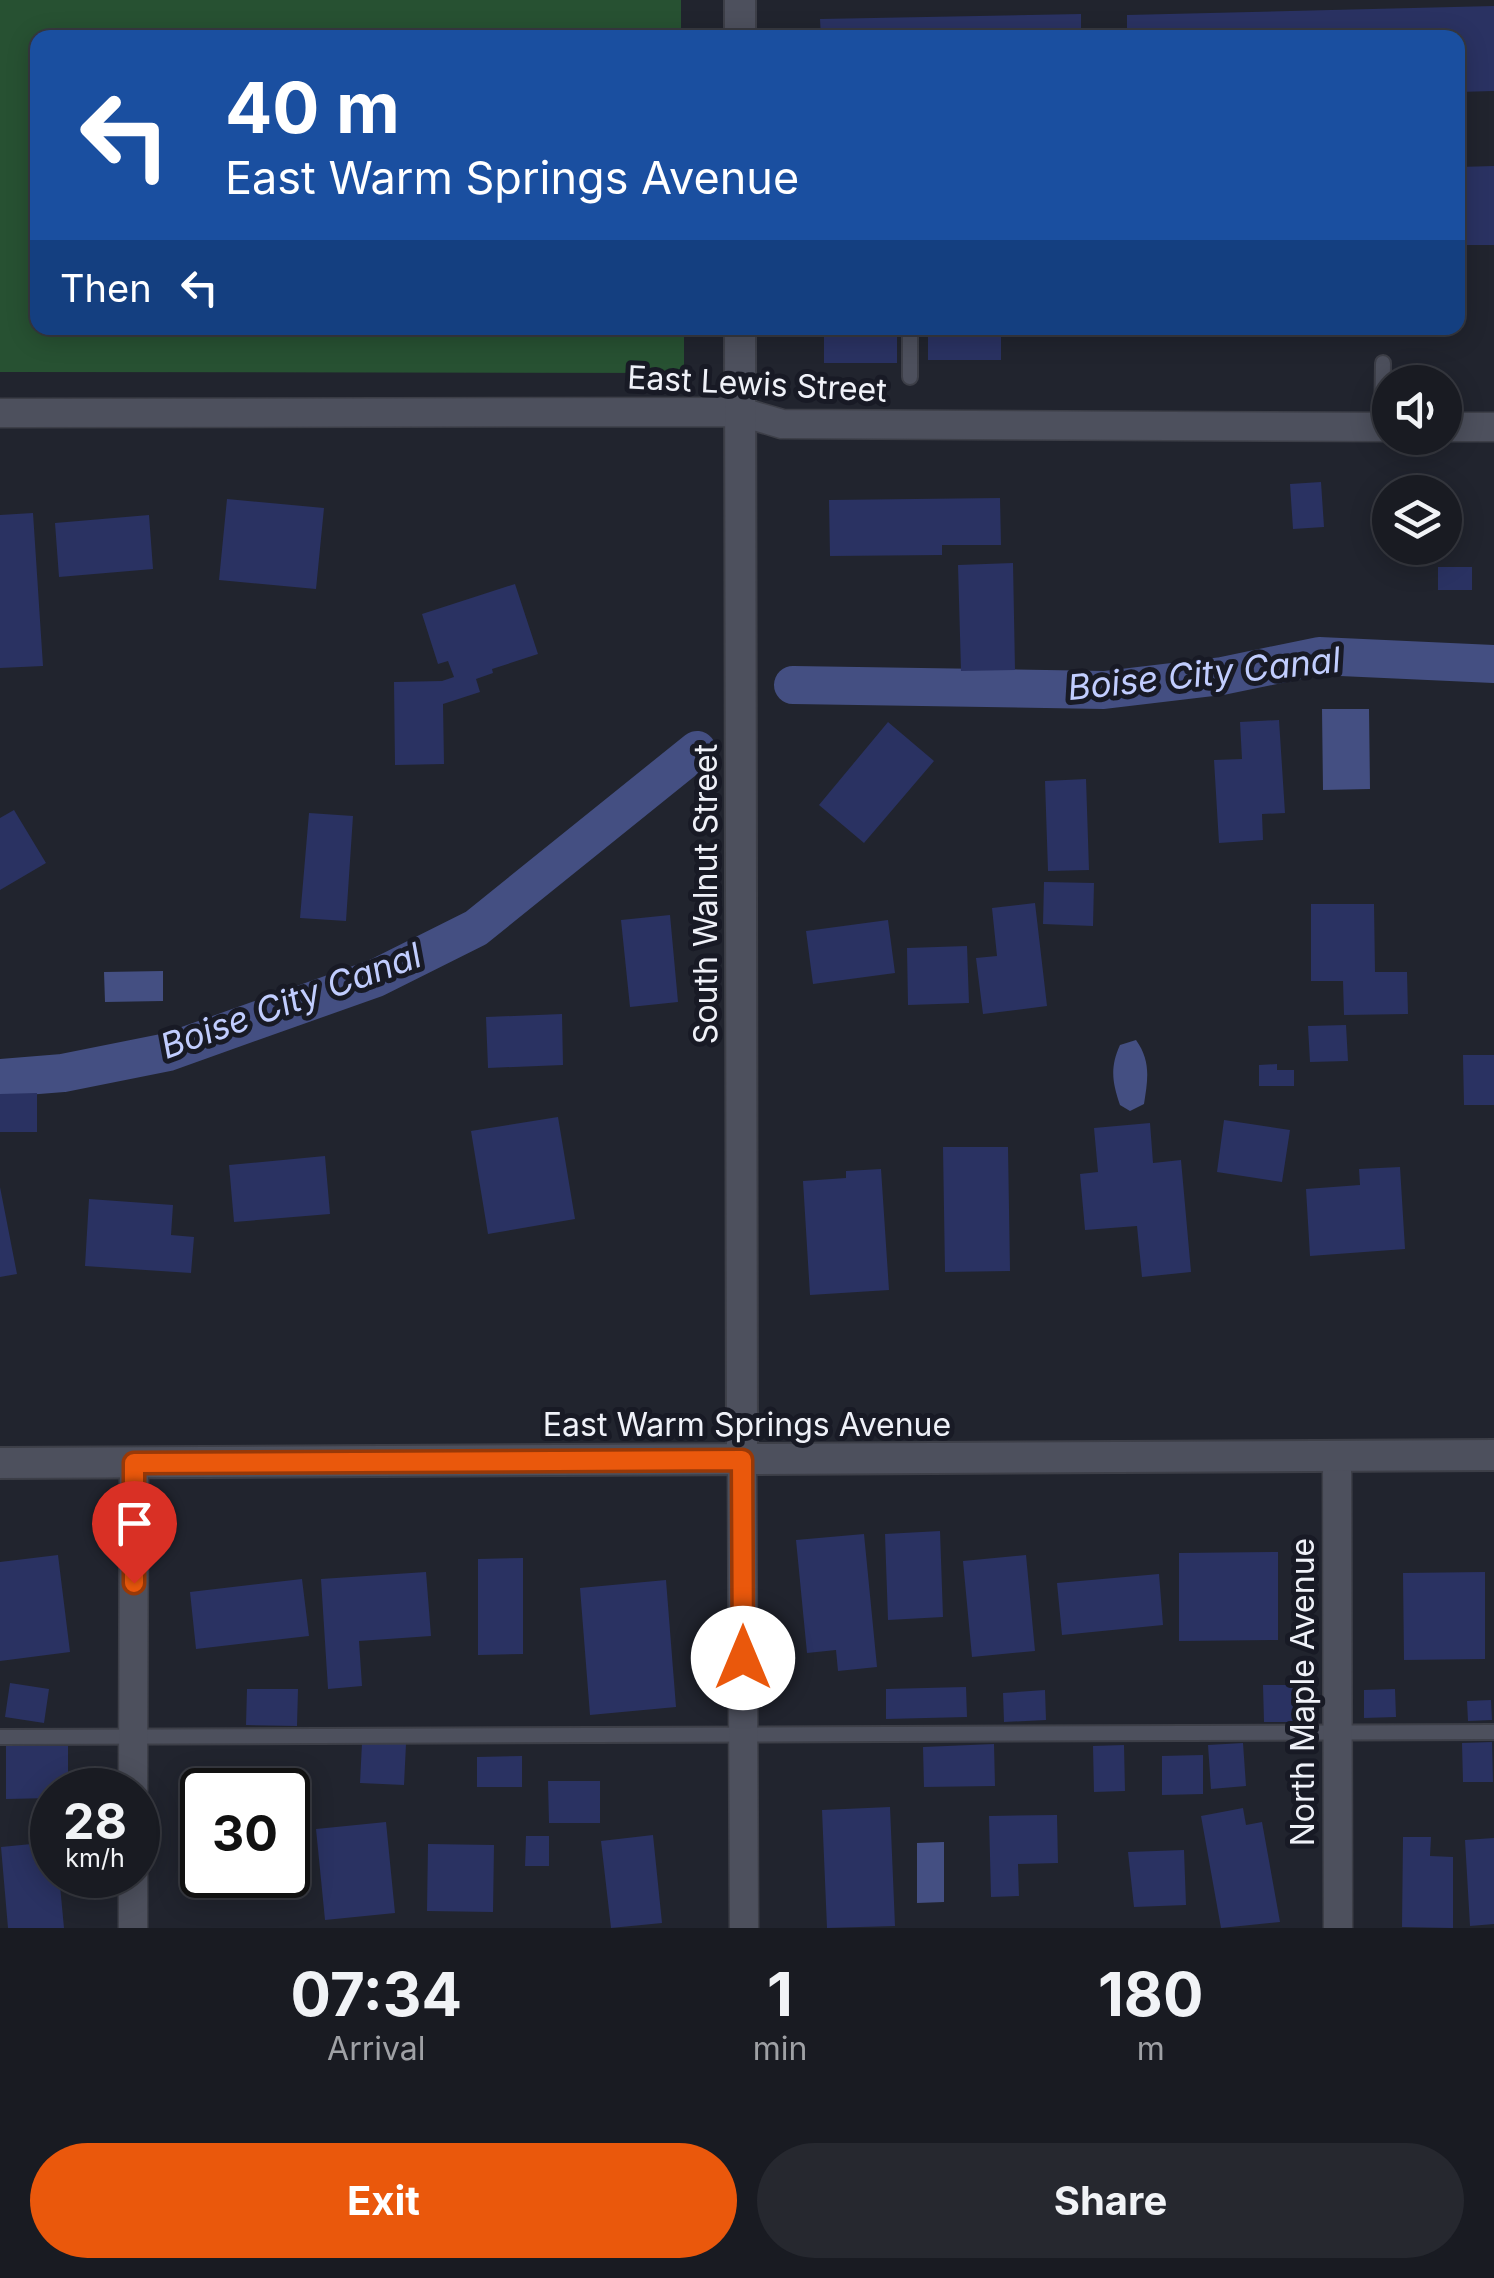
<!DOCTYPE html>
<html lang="en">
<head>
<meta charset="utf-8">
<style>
  body { margin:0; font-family:Inter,sans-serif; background:#26282f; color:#f1f3f6; height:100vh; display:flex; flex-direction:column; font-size:38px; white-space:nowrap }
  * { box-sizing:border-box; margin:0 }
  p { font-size:32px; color:#9fa1a5 }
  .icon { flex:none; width:55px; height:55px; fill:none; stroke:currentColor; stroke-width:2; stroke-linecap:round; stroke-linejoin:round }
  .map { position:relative; height:1928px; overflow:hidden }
  .details { display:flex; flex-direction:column; background:#191b22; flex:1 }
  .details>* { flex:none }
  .top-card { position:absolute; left:30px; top:30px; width:1435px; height:305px; border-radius:20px; box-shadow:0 5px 25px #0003,0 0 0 2px #373940; background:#1a4fa0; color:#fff; overflow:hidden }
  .fabs { position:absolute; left:1372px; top:365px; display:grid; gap:20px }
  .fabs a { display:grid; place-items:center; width:90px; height:90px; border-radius:50%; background:#191b22; box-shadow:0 5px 25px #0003,0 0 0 2px #373940; font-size:50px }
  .speed { position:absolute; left:30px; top:1768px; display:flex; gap:20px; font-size:50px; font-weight:700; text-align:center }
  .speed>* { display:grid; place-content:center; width:130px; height:130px; border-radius:50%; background:#191b22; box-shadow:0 5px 25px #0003,0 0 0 2px #373940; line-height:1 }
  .speed small { font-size:25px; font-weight:400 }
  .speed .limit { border:5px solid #111; border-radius:15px; background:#fff; color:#111 }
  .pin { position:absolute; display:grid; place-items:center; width:85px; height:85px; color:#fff; margin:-102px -42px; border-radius:50% 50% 50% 0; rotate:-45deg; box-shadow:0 0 10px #0007 }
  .pin .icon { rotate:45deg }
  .me { position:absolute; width:110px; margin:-55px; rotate:0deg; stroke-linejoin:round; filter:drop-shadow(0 0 8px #0008) }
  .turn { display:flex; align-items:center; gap:35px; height:210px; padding:0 30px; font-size:45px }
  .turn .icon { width:130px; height:130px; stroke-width:2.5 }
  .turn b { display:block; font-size:70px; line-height:85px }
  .then { display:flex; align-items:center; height:95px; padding:0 30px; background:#0003; gap:20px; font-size:38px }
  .eta { display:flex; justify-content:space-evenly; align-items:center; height:170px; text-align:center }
  .eta b { font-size:60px; font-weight:700; line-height:70px }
  .action { display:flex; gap:20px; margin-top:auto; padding:20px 30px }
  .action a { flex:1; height:115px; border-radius:60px; background:#ea580c; color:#fff; font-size:40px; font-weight:700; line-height:115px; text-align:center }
  .action a+a { background:#26282f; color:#f1f3f6 }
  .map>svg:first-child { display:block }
  .green { fill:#275132 }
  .water { fill:#444f82 }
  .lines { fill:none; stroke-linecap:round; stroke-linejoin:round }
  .canal { stroke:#444f82; stroke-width:38 }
  .building { fill:#2a3262 }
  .lane-casing { stroke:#3d3f48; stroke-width:18 }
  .street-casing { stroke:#3d3f48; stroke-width:31 }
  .secondary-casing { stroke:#3d3f48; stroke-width:34 }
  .lane { stroke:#4d505d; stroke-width:14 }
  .street { stroke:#4d505d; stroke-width:28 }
  .secondary { stroke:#4d505d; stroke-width:30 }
  .route-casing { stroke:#983908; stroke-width:25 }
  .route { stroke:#ea580c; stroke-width:18 }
  .labels { text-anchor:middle; stroke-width:10; stroke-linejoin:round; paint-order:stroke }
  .street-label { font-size:32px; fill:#eff1f8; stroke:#181a25 }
  .water-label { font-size:35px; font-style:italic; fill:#c1cdfe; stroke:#181a25 }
</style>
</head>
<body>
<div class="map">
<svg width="1494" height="1928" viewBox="0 0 1494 1928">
  <rect width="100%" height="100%" fill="#21242e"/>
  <path class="green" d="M 0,0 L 681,0 L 681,37 L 38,38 L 38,328 L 684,328 L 684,373 L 0,372 Z"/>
  <path class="water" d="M 1322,709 L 1369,709 L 1370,789 L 1323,790 Z
    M 163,971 L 163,1001 L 105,1002 L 104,972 Z
    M 1136,1040 C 1151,1061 1148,1079 1144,1104 L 1130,1111 L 1120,1105 C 1112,1082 1110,1067 1120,1045 Z
    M 944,1842 L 944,1902 L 917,1903 L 917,1843 Z"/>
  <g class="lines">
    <path class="canal" d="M 793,685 L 1104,690 L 1222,676 L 1319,656 L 1494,664
      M 0,1078 L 63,1073 L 168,1052 L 376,978 L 476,928 L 697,750"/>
  </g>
  <path class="building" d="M 1494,6 L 1494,91 L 1458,92 L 1458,38 L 1127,38 L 1127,15 Z
    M 1081,14 L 1081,38 L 821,38 L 820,19 Z
    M 1494,166 L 1494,245 L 1458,245 L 1458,167 Z
    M 824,328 L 897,328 L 897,363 L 824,363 Z
    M 928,328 L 1001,328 L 1001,360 L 928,360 Z
    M 1321,482 L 1324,527 L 1293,529 L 1290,484 Z
    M 1000,498 L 1001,545 L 942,545 L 942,555 L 830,556 L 829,500 Z
    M 227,499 L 324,508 L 316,589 L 219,580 Z
    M 33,513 L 43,666 L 0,668 L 0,515 Z
    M 149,515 L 153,569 L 59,577 L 55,523 Z
    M 1013,563 L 1015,670 L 961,671 L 958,565 Z
    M 1438,567 L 1472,567 L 1472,590 L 1438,590 Z
    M 515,584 L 538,654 L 492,669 L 493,673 L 476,679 L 480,692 L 443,704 L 444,764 L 395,765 L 394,682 L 442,681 L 454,677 L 448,661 L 438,664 L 422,614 Z
    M 1279,720 L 1285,813 L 1262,814 L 1263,840 L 1219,843 L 1214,760 L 1242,759 L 1240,722 Z
    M 888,722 L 934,761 L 864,843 L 819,805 Z
    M 1086,779 L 1089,870 L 1048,871 L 1045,781 Z
    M 14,810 L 46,863 L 0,890 L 0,818 Z
    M 309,813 L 353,816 L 346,921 L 300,918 Z
    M 1044,882 L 1094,883 L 1093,926 L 1043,924 Z
    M 1035,903 L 1047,1006 L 983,1014 L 976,958 L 997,956 L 992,908 Z
    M 1311,904 L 1374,904 L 1375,972 L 1407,972 L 1408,1014 L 1344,1015 L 1343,981 L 1311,981 Z
    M 670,915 L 678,1002 L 630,1007 L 621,920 Z
    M 888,920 L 895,973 L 813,984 L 806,931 Z
    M 967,946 L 969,1003 L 908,1005 L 907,948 Z
    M 562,1014 L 563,1065 L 488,1068 L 486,1017 Z
    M 1346,1025 L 1348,1061 L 1310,1062 L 1308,1026 Z
    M 1463,1055 L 1494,1055 L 1494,1105 L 1464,1105 Z
    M 1277,1064 L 1277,1070 L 1294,1070 L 1294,1086 L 1259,1086 L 1259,1065 Z
    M 37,1093 L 37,1132 L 0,1132 L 0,1094 Z
    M 558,1117 L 575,1219 L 488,1234 L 471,1131 Z
    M 1224,1120 L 1290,1130 L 1282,1182 L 1217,1172 Z
    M 1150,1123 L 1153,1163 L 1181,1160 L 1191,1272 L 1142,1277 L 1137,1226 L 1085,1230 L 1080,1174 L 1098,1172 L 1094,1128 Z
    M 943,1147 L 1008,1147 L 1010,1271 L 945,1272 Z
    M 325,1156 L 330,1214 L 234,1222 L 229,1165 Z
    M 1400,1167 L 1405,1249 L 1310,1256 L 1306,1189 L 1360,1185 L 1359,1169 Z
    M 881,1169 L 889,1290 L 810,1295 L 803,1181 L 846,1178 L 846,1171 Z
    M 0,1187 L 17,1274 L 0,1277 Z
    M 89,1199 L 173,1205 L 171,1235 L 194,1237 L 191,1273 L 85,1266 Z
    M 940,1531 L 943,1617 L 888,1620 L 885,1534 Z
    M 864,1534 L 877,1667 L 838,1671 L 836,1650 L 807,1653 L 796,1540 Z
    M 1278,1552 L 1278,1640 L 1179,1641 L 1179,1553 Z
    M 58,1555 L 70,1652 L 0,1661 L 0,1562 Z
    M 1026,1555 L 1035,1651 L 972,1657 L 963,1561 Z
    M 523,1558 L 523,1654 L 478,1655 L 478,1559 Z
    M 426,1572 L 431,1636 L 359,1641 L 362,1686 L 328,1689 L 321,1579 Z
    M 1485,1572 L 1485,1659 L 1404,1660 L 1403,1573 Z
    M 1159,1574 L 1163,1625 L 1062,1635 L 1057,1583 Z
    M 302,1579 L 309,1636 L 196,1649 L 190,1592 Z
    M 666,1580 L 676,1707 L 590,1715 L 580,1588 Z
    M 10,1683 L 49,1689 L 44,1723 L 5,1717 Z
    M 1263,1685 L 1298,1685 L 1299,1722 L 1264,1722 Z
    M 966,1687 L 967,1717 L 886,1719 L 886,1689 Z
    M 247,1689 L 298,1689 L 297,1726 L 246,1725 Z
    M 1395,1689 L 1396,1717 L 1364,1718 L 1364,1690 Z
    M 1045,1690 L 1046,1720 L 1004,1722 L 1003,1693 Z
    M 1491,1700 L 1492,1720 L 1468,1721 L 1467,1701 Z
    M 1492,1742 L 1493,1782 L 1463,1782 L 1462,1743 Z
    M 362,1743 L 406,1744 L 404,1785 L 360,1783 Z
    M 1243,1743 L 1246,1786 L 1211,1789 L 1208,1745 Z
    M 994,1744 L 995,1786 L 924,1787 L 923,1747 Z
    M 1124,1745 L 1125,1791 L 1094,1792 L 1093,1746 Z
    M 6,1746 L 68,1746 L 68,1790 L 52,1790 L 52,1798 L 6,1799 Z
    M 1203,1755 L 1203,1794 L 1162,1795 L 1162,1756 Z
    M 522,1756 L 522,1787 L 477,1787 L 477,1757 Z
    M 548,1781 L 600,1781 L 600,1823 L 549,1823 Z
    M 890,1807 L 895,1926 L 827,1928 L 822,1810 Z
    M 1243,1808 L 1246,1825 L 1262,1822 L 1280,1922 L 1221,1928 L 1201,1816 Z
    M 1057,1815 L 1058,1863 L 1018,1864 L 1019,1896 L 991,1897 L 989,1816 Z
    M 386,1822 L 395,1913 L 325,1920 L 316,1829 Z
    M 653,1835 L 662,1923 L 611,1928 L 601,1841 Z
    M 526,1836 L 549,1836 L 549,1866 L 525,1866 Z
    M 1403,1837 L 1431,1837 L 1430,1856 L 1453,1857 L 1453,1928 L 1402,1927 Z
    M 1494,1838 L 1494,1924 L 1470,1926 L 1465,1840 Z
    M 52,1842 L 52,1875 L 59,1875 L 64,1928 L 8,1928 L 1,1847 Z
    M 428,1844 L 494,1845 L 493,1912 L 427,1911 Z
    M 1184,1850 L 1186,1905 L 1134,1907 L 1128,1852 Z
    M 237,1875 L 284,1875 L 284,1883 L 237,1886 Z"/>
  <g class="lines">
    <g class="lane-casing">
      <path id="lane" d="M 910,377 L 910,328
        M 1382,427 L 1383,363
        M 0,1737 L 1494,1732"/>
    </g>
    <g class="street-casing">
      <path id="street" d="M 0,413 L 741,412 L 782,424 L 1390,427
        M 1445,427 L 1494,427
        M 1337,1456 L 1338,1928
        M 742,1460 L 744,1928
        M 133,1790 L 134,1463
        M 133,1928 L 133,1875"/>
    </g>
    <g class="secondary-casing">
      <path id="secondary" d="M 740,0 L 740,38
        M 740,328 L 742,1460
        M 0,1463 L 1494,1455"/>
    </g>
    <use href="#lane" class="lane"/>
    <use href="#street" class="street"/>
    <use href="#secondary" class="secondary"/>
  </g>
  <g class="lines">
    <g class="route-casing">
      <path id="route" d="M 134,1583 L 134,1463 L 742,1460 L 743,1658"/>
    </g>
    <use href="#route" class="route"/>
  </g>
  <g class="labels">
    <g class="street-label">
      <text transform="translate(757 384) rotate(3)" y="11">East Lewis Street</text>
      <text transform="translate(706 894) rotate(-90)" y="11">South Walnut Street</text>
      <text x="747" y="1436">East Warm Springs Avenue</text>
      <text transform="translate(1303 1692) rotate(-90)" y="11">North Maple Avenue</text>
    </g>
    <g class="water-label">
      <text transform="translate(1204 674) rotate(-6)" y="12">Boise City Canal</text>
      <text transform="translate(291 1001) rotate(-20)" y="12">Boise City Canal</text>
    </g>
  </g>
</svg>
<div class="fabs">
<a><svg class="icon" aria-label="sound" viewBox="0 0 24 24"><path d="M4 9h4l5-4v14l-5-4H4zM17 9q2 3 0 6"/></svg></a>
<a><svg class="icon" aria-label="layers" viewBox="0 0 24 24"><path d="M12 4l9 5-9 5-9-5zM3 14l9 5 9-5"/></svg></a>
</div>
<div class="speed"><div>28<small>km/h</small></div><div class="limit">30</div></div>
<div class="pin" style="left:134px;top:1583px;background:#d93025"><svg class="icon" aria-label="arrive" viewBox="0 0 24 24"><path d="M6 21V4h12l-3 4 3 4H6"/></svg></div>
<svg class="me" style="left:743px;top:1658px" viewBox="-20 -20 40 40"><circle r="19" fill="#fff"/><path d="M0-13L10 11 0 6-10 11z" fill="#ea580c"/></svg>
<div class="top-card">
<div class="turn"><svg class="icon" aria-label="left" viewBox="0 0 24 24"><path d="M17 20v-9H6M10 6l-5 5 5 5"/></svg><div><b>40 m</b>East Warm Springs Avenue</div></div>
<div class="then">Then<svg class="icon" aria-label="left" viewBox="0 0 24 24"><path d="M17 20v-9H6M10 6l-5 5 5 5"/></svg></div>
</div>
</div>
<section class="details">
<div class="eta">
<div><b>07:34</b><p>Arrival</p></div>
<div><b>1</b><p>min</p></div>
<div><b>180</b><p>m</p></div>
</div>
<div class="action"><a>Exit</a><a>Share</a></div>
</section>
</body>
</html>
